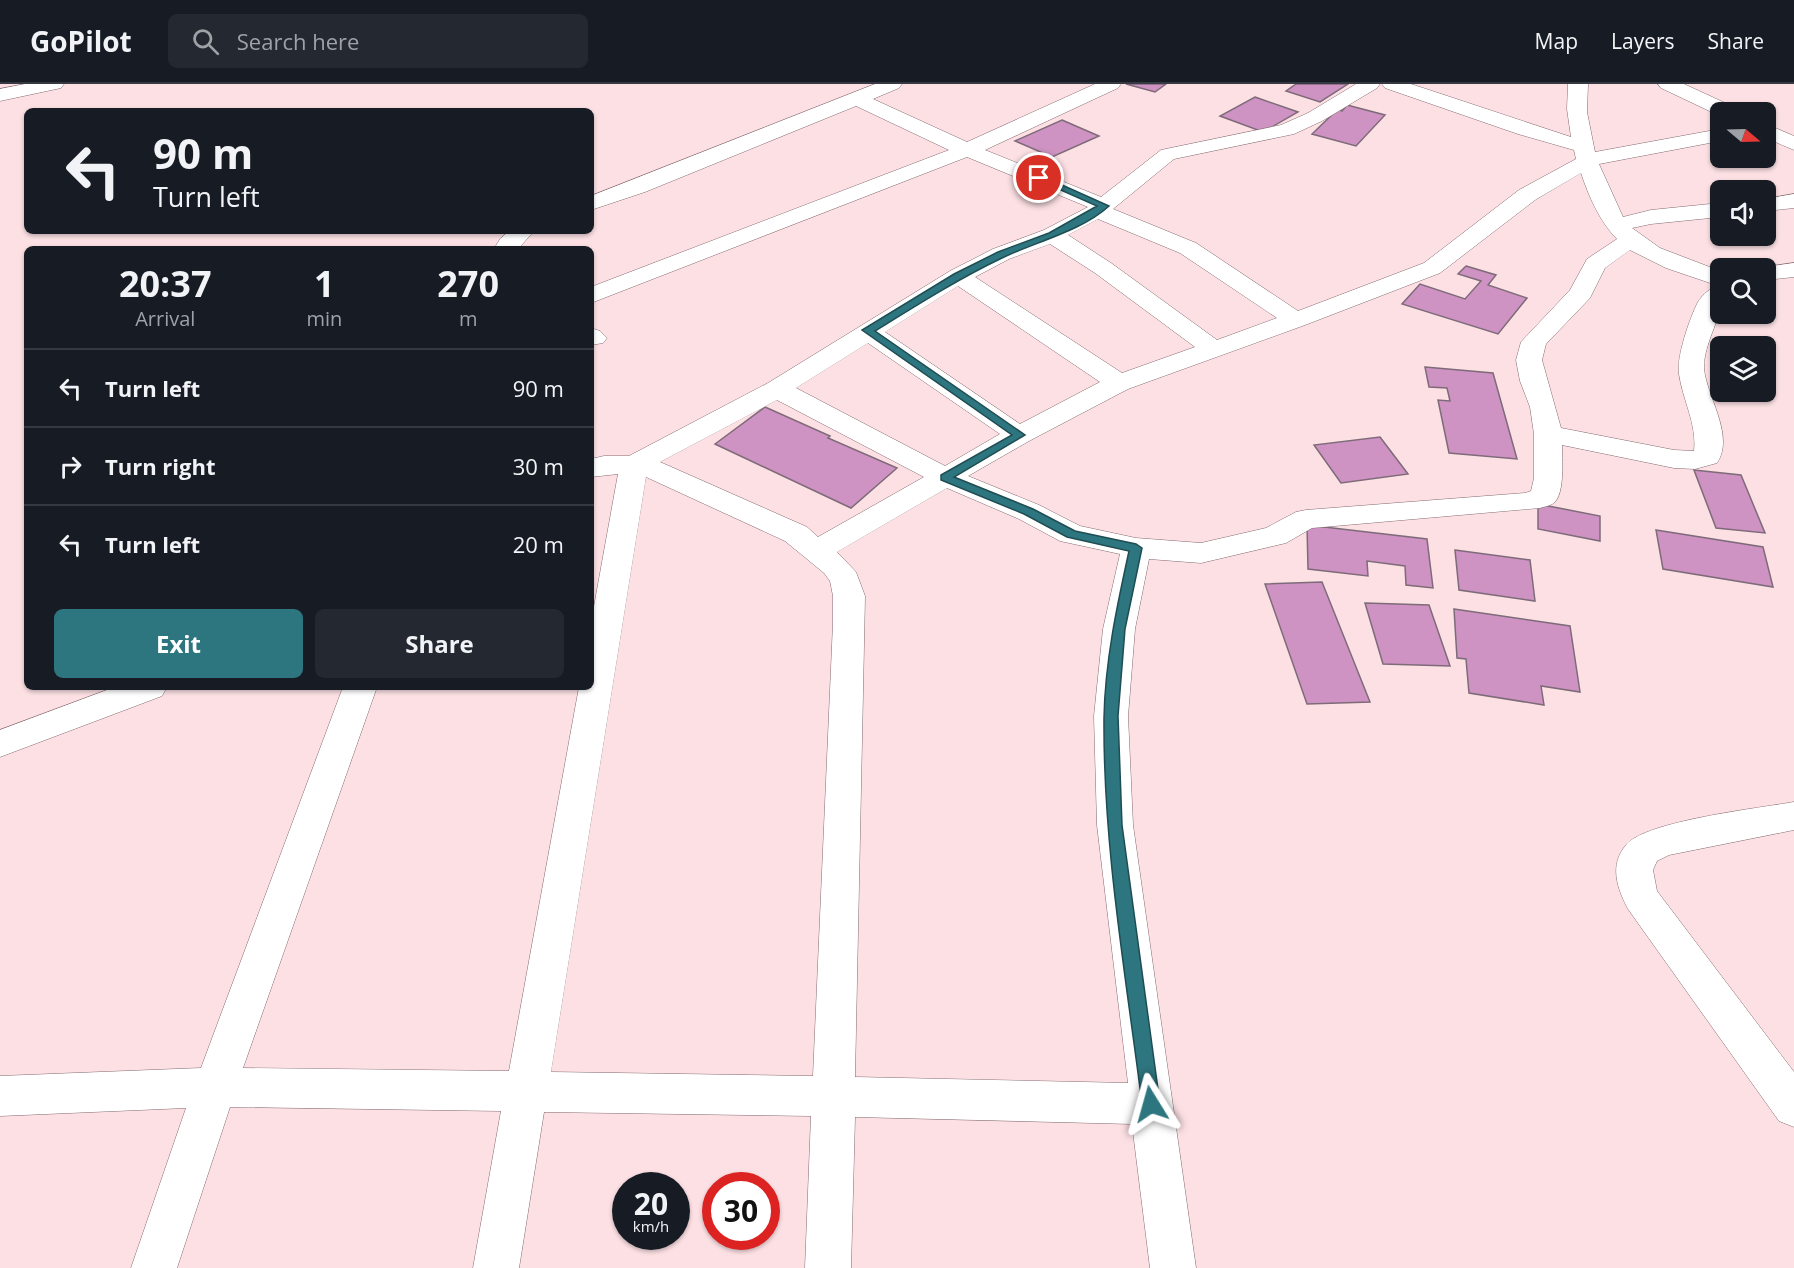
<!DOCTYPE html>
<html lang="en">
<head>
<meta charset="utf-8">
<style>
  body { margin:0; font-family:"Open Sans",sans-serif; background:#242831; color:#f1f3f6; height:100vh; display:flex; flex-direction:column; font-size:22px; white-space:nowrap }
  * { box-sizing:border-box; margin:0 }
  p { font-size:20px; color:#9ea1a6 }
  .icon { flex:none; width:33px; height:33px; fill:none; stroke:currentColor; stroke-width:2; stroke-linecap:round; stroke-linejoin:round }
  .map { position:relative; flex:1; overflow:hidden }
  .drawer { position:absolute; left:24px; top:162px; width:570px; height:444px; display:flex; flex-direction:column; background:#171b24; border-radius:9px; box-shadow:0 2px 4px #0004 }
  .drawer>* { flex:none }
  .banner { position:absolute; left:24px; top:24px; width:570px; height:126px; border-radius:9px; box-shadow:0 2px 4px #0004; background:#171b24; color:#f1f3f6; overflow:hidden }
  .needle { width:39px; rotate:109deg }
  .controls { position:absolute; left:1710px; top:18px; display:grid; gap:12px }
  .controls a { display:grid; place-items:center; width:66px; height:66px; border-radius:9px; background:#171b24; box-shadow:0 2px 4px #0004; font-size:30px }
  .speed { position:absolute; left:612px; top:1088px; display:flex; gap:12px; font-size:30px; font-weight:700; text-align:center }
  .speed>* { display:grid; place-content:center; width:78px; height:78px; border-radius:50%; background:#171b24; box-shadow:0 2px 4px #0004; line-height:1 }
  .speed small { font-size:15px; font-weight:400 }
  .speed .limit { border:9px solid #d22; background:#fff; color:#111 }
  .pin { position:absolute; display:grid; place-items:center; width:51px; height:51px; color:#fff; margin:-26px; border:3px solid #fff; border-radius:50%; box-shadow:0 2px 6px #0007 }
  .me { position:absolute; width:66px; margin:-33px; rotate:352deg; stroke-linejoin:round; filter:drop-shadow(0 0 4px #0008) }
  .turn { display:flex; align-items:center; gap:21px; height:126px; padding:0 30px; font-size:27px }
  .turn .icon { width:78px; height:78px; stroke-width:2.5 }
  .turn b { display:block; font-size:42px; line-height:51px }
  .eta { display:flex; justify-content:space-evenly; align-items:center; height:102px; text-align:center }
  .eta b { font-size:36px; font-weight:700; line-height:42px }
  .action { display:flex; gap:12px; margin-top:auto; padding:12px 30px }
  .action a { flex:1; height:69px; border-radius:9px; background:#2e767f; color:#fff; font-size:24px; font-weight:700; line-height:69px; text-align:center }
  .action a+a { background:#242831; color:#f1f3f6 }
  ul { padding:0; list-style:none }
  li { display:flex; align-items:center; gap:18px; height:78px; padding:0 30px; border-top:2px solid #363941 }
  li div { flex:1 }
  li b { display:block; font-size:22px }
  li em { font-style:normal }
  header { display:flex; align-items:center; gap:36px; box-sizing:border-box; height:84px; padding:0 30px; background:#171b24; border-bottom:2px solid #363941 }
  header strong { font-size:28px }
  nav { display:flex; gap:33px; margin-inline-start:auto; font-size:21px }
  .search { width:420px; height:54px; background:#242831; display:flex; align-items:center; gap:15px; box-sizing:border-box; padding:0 21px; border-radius:9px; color:#9ea1a6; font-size:22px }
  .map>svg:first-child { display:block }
  .building { fill:#ce93c2; stroke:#7e6b79; stroke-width:1.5 }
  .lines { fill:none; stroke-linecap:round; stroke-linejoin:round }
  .minor-casing { stroke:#846b70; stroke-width:1 }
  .minor { fill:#fff; fill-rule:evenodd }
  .route { fill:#2e767f; stroke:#1e4d53; stroke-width:1.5 }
</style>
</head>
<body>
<header>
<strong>GoPilot</strong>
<div class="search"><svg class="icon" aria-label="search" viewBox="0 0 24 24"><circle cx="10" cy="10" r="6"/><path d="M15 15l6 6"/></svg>Search here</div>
<nav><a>Map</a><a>Layers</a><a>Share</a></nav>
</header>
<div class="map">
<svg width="1794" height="1184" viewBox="0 0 1794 1184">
  <rect width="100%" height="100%" fill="#fce0e4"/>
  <path class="building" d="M 1126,0 L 1166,0 L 1155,8 Z
    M 1296,0 L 1348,0 L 1320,18 L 1286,7 Z
    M 1255,13 L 1298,28 L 1263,48 L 1220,32 Z
    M 1347,21 L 1385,31 L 1356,62 L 1312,50 L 1338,25 L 1342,27 Z
    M 1062,36 L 1099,52 L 1052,73 L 1015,57 Z
    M 1466,182 L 1496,191 L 1488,201 L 1527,214 L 1498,250 L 1402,220 L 1420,200 L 1465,215 L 1481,197 L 1458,190 Z
    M 1425,283 L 1493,289 L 1517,375 L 1449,369 L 1438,316 L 1450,317 L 1447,304 L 1429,303 Z
    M 765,323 L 830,352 L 828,354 L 897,384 L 851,424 L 715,360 Z
    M 1380,353 L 1408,390 L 1341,399 L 1314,361 Z
    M 1694,386 L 1741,391 L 1765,449 L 1716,444 Z
    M 1538,420 L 1600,432 L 1600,457 L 1538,445 Z
    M 1307,441 L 1427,455 L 1433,504 L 1406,501 L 1405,482 L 1367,477 L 1368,492 L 1308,485 Z
    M 1656,446 L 1763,463 L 1773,503 L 1663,485 Z
    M 1455,466 L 1530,476 L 1535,517 L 1459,506 Z
    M 1322,498 L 1370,618 L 1307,620 L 1265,500 Z
    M 1365,519 L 1429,521 L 1450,582 L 1383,580 Z
    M 1454,525 L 1570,542 L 1580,608 L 1541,602 L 1544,621 L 1469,609 L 1466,575 L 1457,574 Z"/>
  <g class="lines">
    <g class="minor-casing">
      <path id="minor" d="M 25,0 L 64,0 L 61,4 L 0,17 L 0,5 Z
        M 875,0 L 902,0 L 899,4 L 873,15 L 967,58 L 1095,0 L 1121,0 L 1118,4 L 985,66 L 1101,113 L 1161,66 L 1281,41 L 1308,29 L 1356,0 L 1380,0 L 1377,4 L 1322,37 L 1294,50 L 1174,75 L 1113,125 L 1196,159 L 1298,227 L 1424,179 L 1519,106 L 1576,75 L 1574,66 L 1518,50 L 1385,4 L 1382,0 L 1411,0 L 1571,53 L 1567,25 L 1568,0 L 1588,0 L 1587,28 L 1595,68 L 1720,45 L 1720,57 L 1599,80 L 1623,133 L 1651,126 L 1720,119 L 1720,133 L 1651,140 L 1632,144 L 1660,164 L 1720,187 C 1720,199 1722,213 1720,224 C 1716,245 1700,269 1705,291 C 1710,317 1734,354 1717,379 L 1695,385 L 1674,384 L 1562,361 C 1562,375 1565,409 1554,419 C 1551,421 1544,423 1540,424 L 1312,444 L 1286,459 L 1201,479 L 1149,475 L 1135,545 L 1128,632 L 1133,741 L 1196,1184 L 1150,1184 L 1132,1040 L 855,1033 L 851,1184 L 805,1184 L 811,1032 L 544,1028 L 519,1184 L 473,1184 L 501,1027 L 230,1023 L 177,1184 L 131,1184 L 186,1024 L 0,1032 L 0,992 L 201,984 L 343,603 L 377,603 L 243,984 L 509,987 L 579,603 L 591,603 L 591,539 L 618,390 L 591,393 L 591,375 L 604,372 L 629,372 L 768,299 L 950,187 L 993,165 L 1044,146 L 1088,123 L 967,73 L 591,219 L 591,203 L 949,66 L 856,22 L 645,108 L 591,126 L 591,112 ZM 1581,89 C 1589,113 1600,138 1617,155 L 1587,175 L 1570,206 L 1521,258 L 1516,276 L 1520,297 L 1530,323 L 1534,350 L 1534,394 L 1531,407 L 1525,409 L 1306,426 L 1296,428 L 1266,444 L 1201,459 L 1136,454 L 1080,442 L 1039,421 L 968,392 L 1029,357 L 1128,305 L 1305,241 L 1440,189 L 1535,116 ZM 1098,135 L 1180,169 L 1277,234 L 1217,256 L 1111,179 L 1068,151 ZM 1050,160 L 1095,189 L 1195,263 L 1122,289 L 975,193 L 1009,175 ZM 1630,166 L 1666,184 L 1719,202 C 1710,204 1703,210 1698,218 C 1690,233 1676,274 1679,290 C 1683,317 1697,340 1694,367 L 1674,366 L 1561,344 L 1542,276 L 1546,260 L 1590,214 L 1605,184 ZM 958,202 L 1100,298 L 1020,340 L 885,248 ZM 868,259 L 1000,350 L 945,382 L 796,304 ZM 777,316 L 924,393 L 818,453 L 807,443 L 660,378 ZM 646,393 L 785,457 L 824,489 L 830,497 L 833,512 L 833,539 L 813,992 L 551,988 ZM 947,404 L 1019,435 L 1060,457 L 1120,470 L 1103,545 L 1094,632 L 1097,741 L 1128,999 L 855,993 L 865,512 L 856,488 L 837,468 Z
        M 1658,0 L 1684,0 L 1736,24 L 1739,28 L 1720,28 L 1720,32 L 1661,4 Z
        M 1766,40 L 1794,52 L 1794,66 L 1766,54 Z
        M 1794,110 L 1794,124 L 1766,127 L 1766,115 Z
        M 509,147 L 534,147 L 518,165 L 494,165 L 500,155 Z
        M 1794,179 L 1794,193 L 1766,196 L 1766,184 L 1757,184 Z
        M 591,244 L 600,247 L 607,254 L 603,259 L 591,261 Z
        M 115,603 L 167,603 L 162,612 L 0,673 L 0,646 Z
        M 1794,718 L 1794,746 L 1669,771 L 1657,777 L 1653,786 L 1657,807 L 1794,988 L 1794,1043 L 1779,1037 L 1628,825 C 1617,804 1609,781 1626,761 C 1645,737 1760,724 1794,718 Z"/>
    </g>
    <use href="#minor" class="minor"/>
  </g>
  <path class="route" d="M 1036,92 L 1042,92 L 1109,122 C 1082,147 1035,158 1002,174 C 958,195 917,221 875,247 L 1025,351 L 954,393 L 1033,425 L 1075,447 L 1136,460 L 1142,464 L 1125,545 L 1118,632 L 1122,741 L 1160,1020 L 1157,1026 L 1151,1029 L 1145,1026 L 1142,1020 C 1126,892 1103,763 1104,634 C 1105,577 1117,522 1129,467 L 1067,453 L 1024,430 L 941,396 L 941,391 L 1012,351 L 862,246 L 954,190 L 998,168 L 1049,149 L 1097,122 L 1036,95 Z"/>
</svg>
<div class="controls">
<a><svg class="needle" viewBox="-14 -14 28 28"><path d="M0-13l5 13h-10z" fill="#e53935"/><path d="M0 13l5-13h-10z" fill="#9ea1a6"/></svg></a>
<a><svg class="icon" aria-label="sound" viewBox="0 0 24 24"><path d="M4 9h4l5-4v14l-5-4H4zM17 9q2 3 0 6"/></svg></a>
<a><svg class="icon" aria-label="search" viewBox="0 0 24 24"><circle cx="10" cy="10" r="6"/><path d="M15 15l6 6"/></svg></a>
<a><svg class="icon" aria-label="layers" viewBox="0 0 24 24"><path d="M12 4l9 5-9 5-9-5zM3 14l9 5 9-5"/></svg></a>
</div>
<div class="speed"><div>20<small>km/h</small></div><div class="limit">30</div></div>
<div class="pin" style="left:1039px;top:94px;background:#d93025"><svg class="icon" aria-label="arrive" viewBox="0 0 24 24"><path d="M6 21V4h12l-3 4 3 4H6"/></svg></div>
<svg class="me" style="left:1151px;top:1020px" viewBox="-20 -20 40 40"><path d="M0-17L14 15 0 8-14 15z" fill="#2e767f" stroke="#fff" stroke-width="4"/></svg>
<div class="banner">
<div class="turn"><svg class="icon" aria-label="left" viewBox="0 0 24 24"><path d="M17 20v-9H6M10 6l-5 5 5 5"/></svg><div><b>90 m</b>Turn left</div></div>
</div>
<section class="drawer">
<div class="eta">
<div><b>20:37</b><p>Arrival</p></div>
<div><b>1</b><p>min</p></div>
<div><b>270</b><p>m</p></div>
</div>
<ul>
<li><svg class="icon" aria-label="left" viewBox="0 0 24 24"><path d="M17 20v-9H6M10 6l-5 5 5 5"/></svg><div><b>Turn left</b></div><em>90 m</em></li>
<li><svg class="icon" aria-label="right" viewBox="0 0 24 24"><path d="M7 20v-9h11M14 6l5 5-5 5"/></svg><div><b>Turn right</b></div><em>30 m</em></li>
<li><svg class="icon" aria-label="left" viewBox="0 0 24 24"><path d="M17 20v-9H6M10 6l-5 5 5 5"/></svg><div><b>Turn left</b></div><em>20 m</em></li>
</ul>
<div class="action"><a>Exit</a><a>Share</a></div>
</section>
</div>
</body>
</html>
